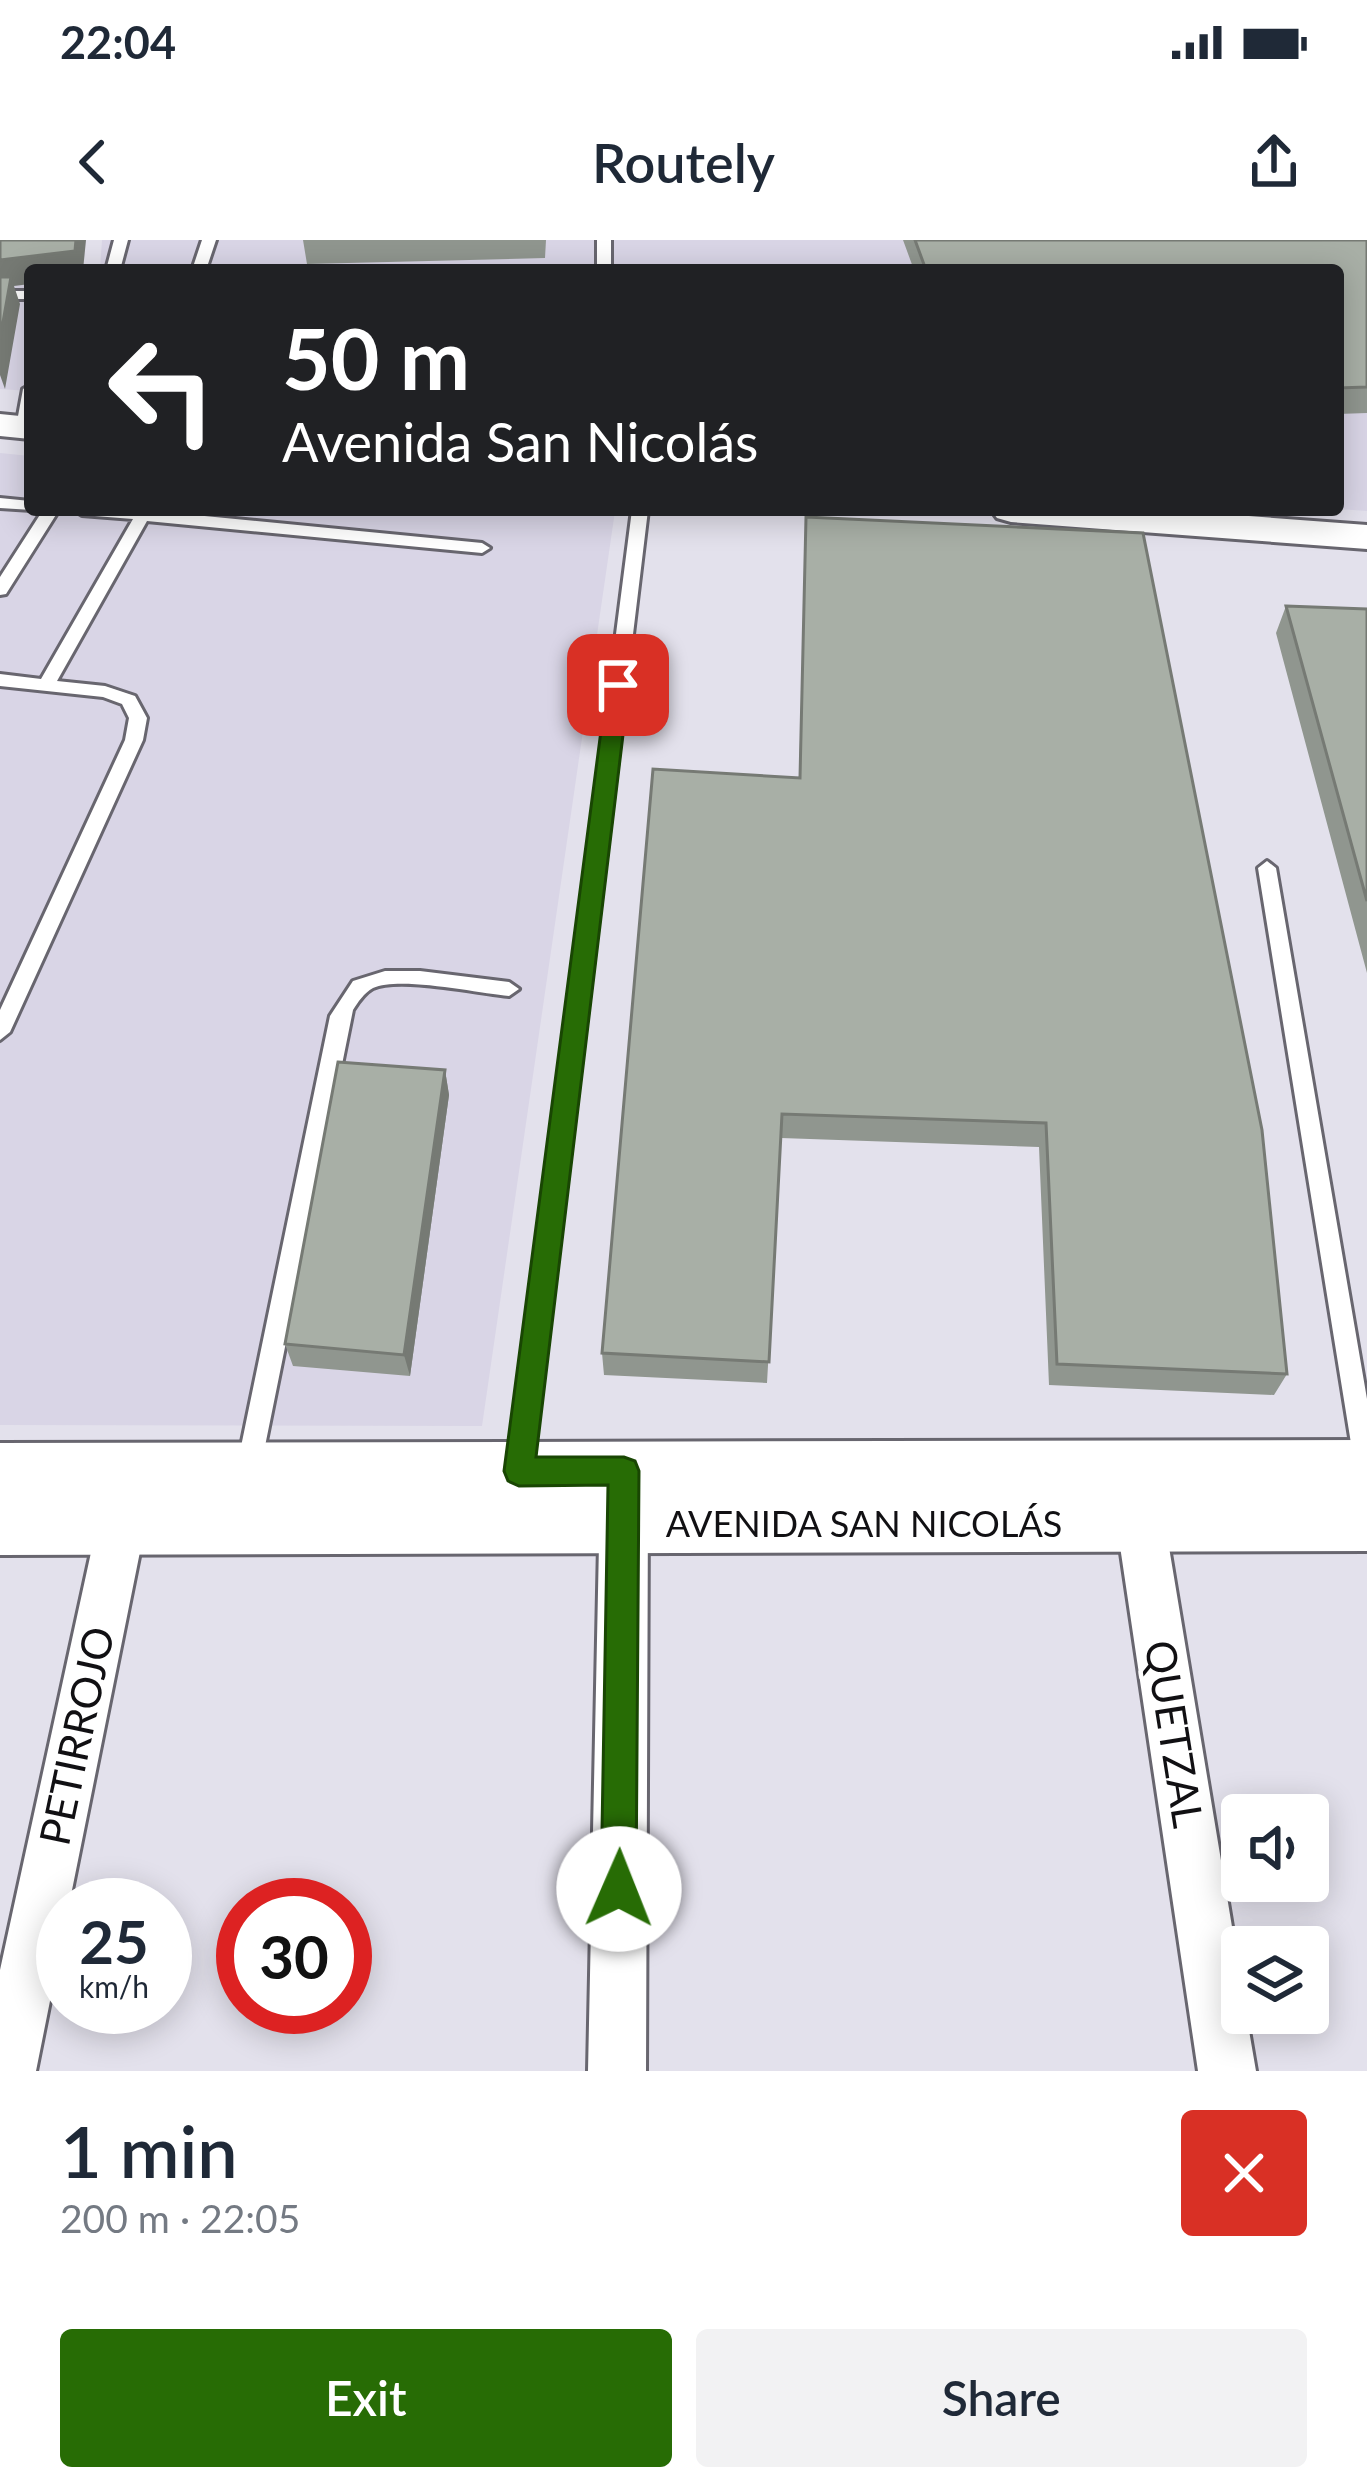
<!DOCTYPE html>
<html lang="en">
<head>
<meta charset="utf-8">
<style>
  body { margin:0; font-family:Lato,sans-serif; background:#f2f2f3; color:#1f2937; height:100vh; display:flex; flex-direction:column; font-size:45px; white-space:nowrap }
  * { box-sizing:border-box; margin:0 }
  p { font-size:39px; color:#747a83 }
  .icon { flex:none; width:66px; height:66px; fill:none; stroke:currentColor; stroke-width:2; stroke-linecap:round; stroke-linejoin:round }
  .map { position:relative; height:1831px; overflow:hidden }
  .details { display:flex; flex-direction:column; background:#fff; flex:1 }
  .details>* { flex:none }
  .top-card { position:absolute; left:24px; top:24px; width:1320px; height:252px; border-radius:12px; box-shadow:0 6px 30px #0003; background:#202124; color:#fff; overflow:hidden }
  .controls { position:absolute; left:1221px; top:1554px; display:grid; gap:24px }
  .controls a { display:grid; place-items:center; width:108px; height:108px; border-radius:12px; background:#fff; box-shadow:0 6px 30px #0003; font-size:60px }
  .speed { position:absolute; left:36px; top:1638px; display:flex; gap:24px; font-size:60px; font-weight:700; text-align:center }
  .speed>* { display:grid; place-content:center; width:156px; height:156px; border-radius:50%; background:#fff; box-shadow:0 6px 30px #0003; line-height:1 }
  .speed small { font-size:30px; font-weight:400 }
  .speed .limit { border:18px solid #d22; background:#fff; color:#111 }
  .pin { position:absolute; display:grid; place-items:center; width:102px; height:102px; color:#fff; margin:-51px; border-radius:24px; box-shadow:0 6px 18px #0006 }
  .me { position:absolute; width:132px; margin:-66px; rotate:1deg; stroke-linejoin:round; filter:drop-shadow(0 0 9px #0008) }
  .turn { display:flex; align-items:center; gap:42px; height:252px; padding:0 60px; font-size:54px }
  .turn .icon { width:156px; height:156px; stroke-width:2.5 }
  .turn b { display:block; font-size:84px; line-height:102px }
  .round { display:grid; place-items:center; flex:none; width:126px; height:126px; border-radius:12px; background:#f2f2f3 }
  .summary { display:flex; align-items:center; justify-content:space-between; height:204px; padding:0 60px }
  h1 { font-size:72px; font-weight:600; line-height:90px }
  .primary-button { display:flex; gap:24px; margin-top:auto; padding:24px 60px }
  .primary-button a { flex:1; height:138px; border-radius:12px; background:#276c05; color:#fff; font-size:48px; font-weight:600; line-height:138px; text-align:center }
  .primary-button a+a { background:#f2f2f3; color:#1f2937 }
  .status { display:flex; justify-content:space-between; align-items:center; height:84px; padding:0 60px; background:#fff; direction:ltr }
  .status svg { height:33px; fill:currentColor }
  header { display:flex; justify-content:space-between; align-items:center; height:156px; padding:0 60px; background:#fff; font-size:54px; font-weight:600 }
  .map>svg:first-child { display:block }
  .built { fill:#d9d5e6 }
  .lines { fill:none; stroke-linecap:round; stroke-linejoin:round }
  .service-casing { stroke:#68666f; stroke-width:6 }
  .minor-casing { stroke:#68666f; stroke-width:6 }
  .tertiary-casing { stroke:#68666f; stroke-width:6 }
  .service { fill:#fff; fill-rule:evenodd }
  .minor { fill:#fff; fill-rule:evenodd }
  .tertiary { fill:#fff; fill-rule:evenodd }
  .wall { fill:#90968f }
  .shaded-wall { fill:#767a74 }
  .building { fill:#a8afa6; stroke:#767a74; stroke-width:3 }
  .route { fill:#276c05; stroke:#194603; stroke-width:3 }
  .labels { text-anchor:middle; stroke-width:9; stroke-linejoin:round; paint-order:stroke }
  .street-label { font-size:36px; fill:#111013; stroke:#fff }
  .near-street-label { font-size:42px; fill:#111013; stroke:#fff }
</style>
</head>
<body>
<div class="status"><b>22:04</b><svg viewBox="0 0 49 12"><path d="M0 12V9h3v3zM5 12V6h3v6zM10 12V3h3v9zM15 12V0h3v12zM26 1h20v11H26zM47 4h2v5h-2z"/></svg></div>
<header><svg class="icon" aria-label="back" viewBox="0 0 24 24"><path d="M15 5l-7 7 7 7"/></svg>Routely<svg class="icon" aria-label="share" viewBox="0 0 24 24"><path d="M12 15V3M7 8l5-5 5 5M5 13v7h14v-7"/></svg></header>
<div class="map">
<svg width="1367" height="1831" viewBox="0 0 1367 1831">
  <rect width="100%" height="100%" fill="#e3e1ec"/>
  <path class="built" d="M 0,0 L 86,0 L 83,30 L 30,30 L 30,151 L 0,149 Z
    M 102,0 L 1367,0 L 1367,271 L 1338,269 L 1338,30 L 100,30 Z
    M 0,213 L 30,216 L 30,270 L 615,271 L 482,1186 L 0,1185 Z"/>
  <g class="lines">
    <g class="service-casing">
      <path id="service" d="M 114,0 L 128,0 L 120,30 L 106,30 Z
        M 202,0 L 216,0 L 206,30 L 192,30 Z
        M 597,0 L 611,0 L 611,30 L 597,30 Z
        M 0,51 L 30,51 L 30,59 L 0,59 Z
        M 30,145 L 30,187 L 23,191 L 16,187 L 23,149 Z
        M 0,258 L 30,261 L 32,270 L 0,268 Z
        M 43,270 L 59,270 L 6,354 L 0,355 L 0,337 Z
        M 74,270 L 143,270 L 482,303 L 490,308 L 482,313 L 147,281 L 57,441 L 105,446 L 135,456 L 147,478 L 143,500 L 10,792 L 0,800 L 0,770 L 125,500 L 129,478 L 122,464 L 103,457 L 0,446 L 0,434 L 41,439 L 133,279 L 82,275 Z
        M 632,270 L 648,270 L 532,1231 L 528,1239 L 520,1242 L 512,1239 L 508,1231 Z
        M 1267,621 L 1276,628 L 1367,1159 L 1367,1239 L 1359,1236 L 1355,1228 L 1258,628 Z
        M 385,731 L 420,731 L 509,742 L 519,749 L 509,756 C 477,753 400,736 373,748 C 364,753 358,762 353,770 L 261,1226 L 257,1234 L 249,1237 L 241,1234 L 237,1226 L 330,776 L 353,741 Z"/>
    </g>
    <g class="minor-casing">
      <path id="minor" d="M 624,1234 L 641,1240 L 648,1256 L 646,1831 L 588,1831 L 600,1256 L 607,1240 Z
        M 1137,1237 L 1154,1243 L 1161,1259 L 1242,1747 L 1242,1773 L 1246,1773 L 1256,1831 L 1198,1831 L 1113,1259 L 1120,1243 Z
        M 126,1239 L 143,1246 L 150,1262 L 69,1665 L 63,1665 L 63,1696 L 36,1831 L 0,1831 L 0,1730 L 102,1262 L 109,1246 Z"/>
    </g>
    <g class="tertiary-casing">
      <path id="tertiary" d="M 0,174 L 30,177 L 30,199 L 0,196 Z
        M 991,270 L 1169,270 L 1367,285 L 1367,309 L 1011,282 L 997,278 Z
        M 1367,1200 L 1367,1311 L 0,1315 L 0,1203 Z"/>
    </g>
    <use href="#service" class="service"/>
    <use href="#minor" class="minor"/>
    <use href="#tertiary" class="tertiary"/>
  </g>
  <path class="wall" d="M 303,0 L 546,0 L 545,18 L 307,24 Z
    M 903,0 L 1367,0 L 1367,173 L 1338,174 L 1338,30 L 914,30 Z
    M 806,277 L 1287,1134 L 1274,1155 L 1049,1145 L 1039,907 L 781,898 L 767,1143 L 604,1135 L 602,1113 L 799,538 Z
    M 1286,366 L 1367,369 L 1367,733 L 1276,393 Z
    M 445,830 L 449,855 L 410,1136 L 293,1126 L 285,1104 Z"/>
  <path class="shaded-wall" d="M 76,0 L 86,0 L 83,30 L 30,30 L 30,44 L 14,46 L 20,64 L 5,149 L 0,135 L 0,20 Z
    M 445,830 L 449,855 L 410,1136 L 404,1115 Z"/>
  <path class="building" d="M 0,0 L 76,0 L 75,11 L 0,20 Z
    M 915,0 L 1367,0 L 1367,147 L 1338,148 L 1338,30 L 926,30 Z
    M 0,37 L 11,37 L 0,99 Z
    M 806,277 L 1143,293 L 1262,890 L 1287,1134 L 1057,1124 L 1046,883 L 782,874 L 769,1122 L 602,1113 L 653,529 L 800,538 Z
    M 1286,366 L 1367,369 L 1367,661 Z
    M 338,822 L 445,830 L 404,1115 L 285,1104 Z"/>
  <path class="route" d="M 618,437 L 629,445 L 536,1217 L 624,1217 L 635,1221 L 639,1231 L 636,1649 L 631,1661 L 619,1667 L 606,1661 L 601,1649 L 608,1245 L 519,1246 L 508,1241 L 504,1231 L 607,445 Z"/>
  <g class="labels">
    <g class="street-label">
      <text x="864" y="1297">AVENIDA SAN NICOLÁS</text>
    </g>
    <g class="near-street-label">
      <text transform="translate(1174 1494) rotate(81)" y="15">QUETZAL</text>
      <text transform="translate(77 1496) rotate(-78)" y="15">PETIRROJO</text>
    </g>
  </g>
</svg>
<div class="controls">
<a><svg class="icon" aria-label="sound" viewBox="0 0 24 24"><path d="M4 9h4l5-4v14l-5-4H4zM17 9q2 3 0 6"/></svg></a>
<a><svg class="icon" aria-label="layers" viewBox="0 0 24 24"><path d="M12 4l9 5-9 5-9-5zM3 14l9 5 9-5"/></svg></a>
</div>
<div class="speed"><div>25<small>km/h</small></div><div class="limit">30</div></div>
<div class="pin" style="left:618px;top:445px;background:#d93025"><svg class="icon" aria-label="arrive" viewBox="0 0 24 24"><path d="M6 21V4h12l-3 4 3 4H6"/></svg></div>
<svg class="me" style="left:619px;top:1649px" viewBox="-20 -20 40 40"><circle r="19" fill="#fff"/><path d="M0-13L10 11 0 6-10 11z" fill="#276c05"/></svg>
<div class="top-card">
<div class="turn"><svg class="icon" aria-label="left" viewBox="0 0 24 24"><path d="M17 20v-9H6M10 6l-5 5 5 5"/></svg><div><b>50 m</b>Avenida San Nicolás</div></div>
</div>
</div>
<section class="details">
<div class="summary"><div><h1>1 min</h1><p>200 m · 22:05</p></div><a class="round" style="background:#d93025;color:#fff"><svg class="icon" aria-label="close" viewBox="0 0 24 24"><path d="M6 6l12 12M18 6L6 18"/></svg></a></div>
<div class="primary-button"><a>Exit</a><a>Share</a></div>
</section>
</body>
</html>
